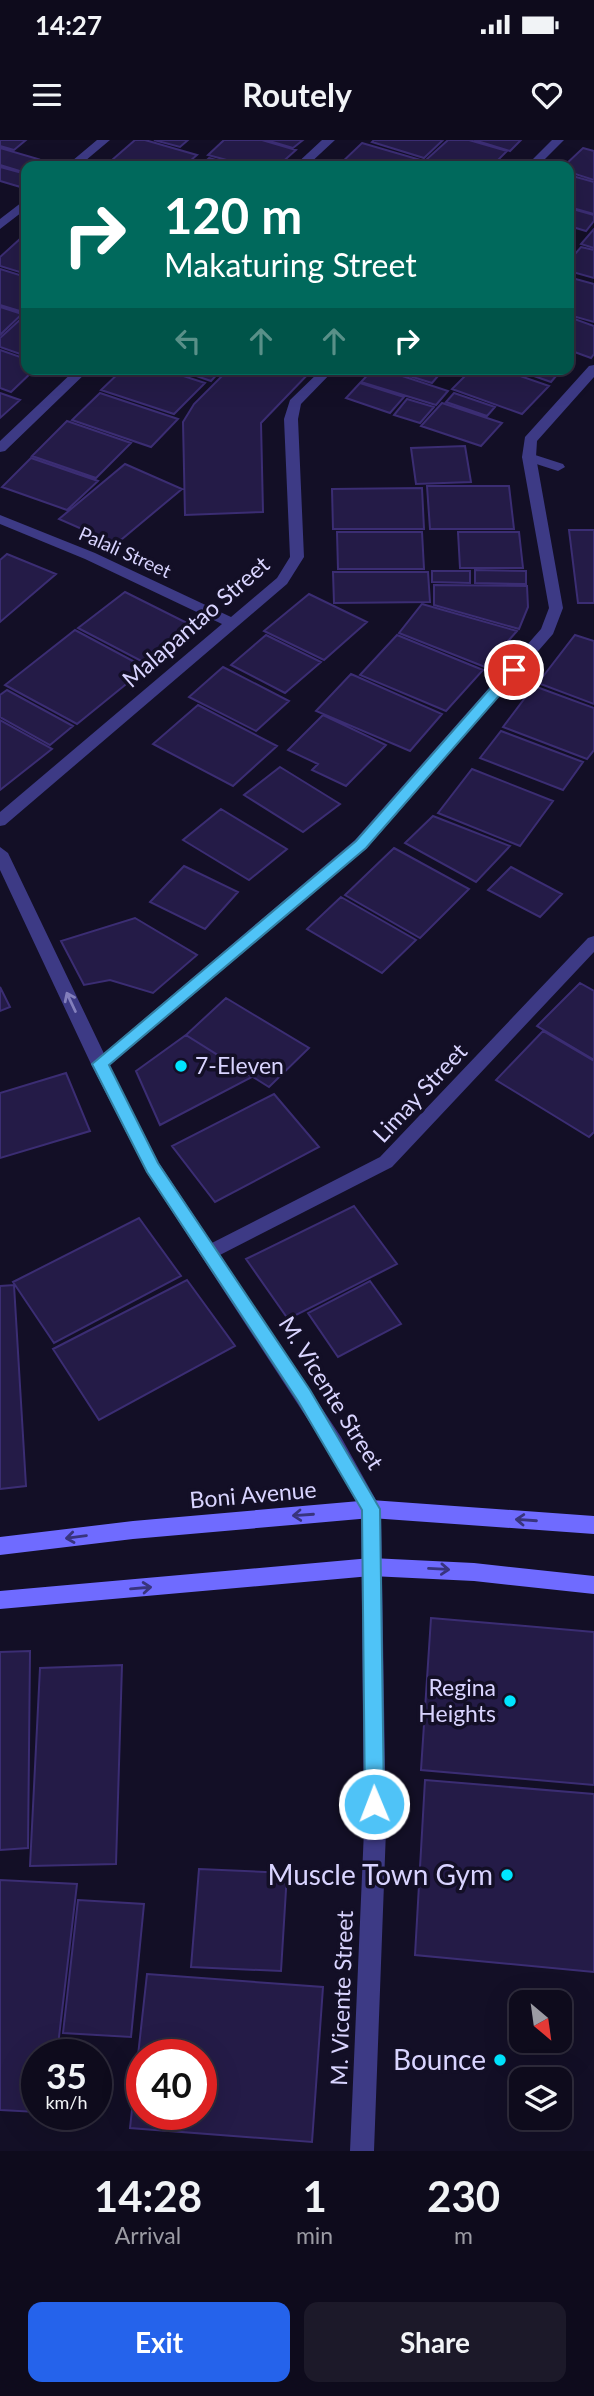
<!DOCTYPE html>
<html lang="en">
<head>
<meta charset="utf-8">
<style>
  body { margin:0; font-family:Lato,sans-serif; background:#1c1929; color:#f1f3f6; height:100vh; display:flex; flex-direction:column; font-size:26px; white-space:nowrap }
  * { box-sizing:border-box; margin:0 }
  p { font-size:23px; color:#9b9ba3 }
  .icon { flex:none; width:38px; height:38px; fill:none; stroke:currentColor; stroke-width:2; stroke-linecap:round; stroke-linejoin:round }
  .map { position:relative; height:2011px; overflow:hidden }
  .drawer { display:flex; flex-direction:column; background:#0e0b1c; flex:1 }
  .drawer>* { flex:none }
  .banner { position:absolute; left:21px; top:21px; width:553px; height:214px; border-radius:14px; box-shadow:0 7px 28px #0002,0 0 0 2px #2e2b3b; background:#00695c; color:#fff; overflow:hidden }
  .needle { width:46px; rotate:151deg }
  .fabs { position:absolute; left:509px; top:1850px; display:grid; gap:14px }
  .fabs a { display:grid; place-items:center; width:63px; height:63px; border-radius:14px; background:#0e0b1c; box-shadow:0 7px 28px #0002,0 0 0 2px #2e2b3b; font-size:35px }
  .speed { position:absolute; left:21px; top:1899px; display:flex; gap:14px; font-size:35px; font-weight:700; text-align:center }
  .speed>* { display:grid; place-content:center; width:91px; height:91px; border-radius:50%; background:#0e0b1c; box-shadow:0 7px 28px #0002,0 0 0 2px #2e2b3b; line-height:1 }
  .speed small { font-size:18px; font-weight:400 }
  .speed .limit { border:10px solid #d22; background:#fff; color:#111 }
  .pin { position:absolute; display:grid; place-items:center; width:60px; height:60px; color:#fff; margin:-30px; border:4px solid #fff; border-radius:50%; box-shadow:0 2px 7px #0007 }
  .me { position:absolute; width:77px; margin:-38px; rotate:359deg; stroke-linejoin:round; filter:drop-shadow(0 0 5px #0008) }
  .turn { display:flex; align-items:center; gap:24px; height:147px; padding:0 28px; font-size:32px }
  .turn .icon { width:91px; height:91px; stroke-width:2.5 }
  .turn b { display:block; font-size:49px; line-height:60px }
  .lanes { display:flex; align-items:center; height:66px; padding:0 28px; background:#0003; justify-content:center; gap:35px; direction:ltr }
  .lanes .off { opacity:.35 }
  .eta { display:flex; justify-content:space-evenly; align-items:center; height:119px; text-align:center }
  .eta b { font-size:42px; font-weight:700; line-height:49px }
  .button { display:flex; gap:14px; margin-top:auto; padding:14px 28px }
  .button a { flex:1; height:80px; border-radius:14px; background:#2563eb; color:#fff; font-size:28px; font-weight:700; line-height:80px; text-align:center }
  .button a+a { background:#1c1929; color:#f1f3f6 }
  .status { display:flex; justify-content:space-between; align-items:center; height:49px; padding:0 35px; background:#0e0b1c; direction:ltr }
  .status svg { height:19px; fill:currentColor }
  header { display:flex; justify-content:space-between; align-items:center; height:91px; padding:0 28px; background:#0e0b1c; font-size:32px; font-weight:700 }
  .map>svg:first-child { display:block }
  .building { fill:#241b47; stroke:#3b2d73; stroke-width:2; fill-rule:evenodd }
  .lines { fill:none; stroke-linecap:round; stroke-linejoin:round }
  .service { fill:#3d3a85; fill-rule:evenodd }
  .minor { fill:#3d3a85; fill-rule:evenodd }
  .tertiary { fill:#3d3a85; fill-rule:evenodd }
  .secondary { fill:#6f6bff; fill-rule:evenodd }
  .oneway { stroke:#837fbc }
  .oneway2 { stroke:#38347d }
  .route { fill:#4fc3f7; stroke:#337fa1; stroke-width:2 }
  .poi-dot { fill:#00e5ff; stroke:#130f26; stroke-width:2.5 }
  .labels { text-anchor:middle; stroke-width:7; stroke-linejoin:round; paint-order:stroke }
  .far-street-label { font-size:19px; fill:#d9d4ff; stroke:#130f26 }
  .street-label { font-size:23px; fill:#d9d4ff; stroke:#130f26 }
  .poi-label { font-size:23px; fill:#d9d4ff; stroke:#130f26; text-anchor:start }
  .near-poi-label { font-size:28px; fill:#d9d4ff; stroke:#130f26; text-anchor:end }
</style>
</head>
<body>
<div class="status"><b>14:27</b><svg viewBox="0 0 49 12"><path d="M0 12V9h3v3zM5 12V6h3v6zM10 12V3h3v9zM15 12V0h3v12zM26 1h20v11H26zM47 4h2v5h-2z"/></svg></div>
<header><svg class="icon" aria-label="menu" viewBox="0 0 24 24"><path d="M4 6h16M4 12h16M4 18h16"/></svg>Routely<svg class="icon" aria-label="heart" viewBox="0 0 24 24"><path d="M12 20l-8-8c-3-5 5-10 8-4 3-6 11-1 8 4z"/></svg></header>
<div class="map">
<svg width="594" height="2011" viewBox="0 0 594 2011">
  <rect width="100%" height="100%" fill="#130f26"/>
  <path class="building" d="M 0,0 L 26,0 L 14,10 L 0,6 Z
    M 135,0 L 145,0 L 197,15 L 184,26 L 134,26 L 112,20 Z
    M 154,0 L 188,0 L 180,7 Z
    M 224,0 L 262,0 L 296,10 L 278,26 L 249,26 L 208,15 Z
    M 266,0 L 303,0 L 293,8 Z
    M 374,0 L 443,0 L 424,18 L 372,2 Z
    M 448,0 L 469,0 L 507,11 L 492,26 L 449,26 L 427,19 Z
    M 474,0 L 521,0 L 510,11 Z
    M 362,3 L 424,21 L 419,26 L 339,25 Z
    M 0,8 L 38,19 L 26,26 L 23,32 L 0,25 Z
    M 583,8 L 594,11 L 594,40 L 569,32 L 569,26 L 564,26 Z
    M 209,18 L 238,26 L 200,26 Z
    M 0,27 L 26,34 L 26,46 L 24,48 L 0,41 Z
    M 569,35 L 594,42 L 594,74 L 569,67 Z
    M 569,68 L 594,75 L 594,81 L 586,91 L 569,86 Z
    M 594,89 L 594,108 L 581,104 Z
    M 20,99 L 26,101 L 26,134 L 0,126 L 0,117 Z
    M 581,107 L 594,110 L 594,138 L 569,131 L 569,121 Z
    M 0,129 L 26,137 L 26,169 L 23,172 L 0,165 Z
    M 572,138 L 594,144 L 594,182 L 569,175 L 569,142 Z
    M 0,167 L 22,174 L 0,195 Z
    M 23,177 L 26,178 L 26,216 L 0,207 L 0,198 Z
    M 569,177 L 594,186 L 594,214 L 591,218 L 569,210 Z
    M 0,210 L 26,219 L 26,229 L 35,229 L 11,252 L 0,248 Z
    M 123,229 L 162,229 L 205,243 L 174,274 L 101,250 Z
    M 176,229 L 222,229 L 211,241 Z
    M 229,229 L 313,229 L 261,283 L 263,372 L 185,375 L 183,282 L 194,264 Z
    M 373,229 L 381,229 L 448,251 L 436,265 L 361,242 Z
    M 387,229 L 444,229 L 432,243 Z
    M 472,229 L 500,229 L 549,246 L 522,274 L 452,249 Z
    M 514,229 L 562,229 L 551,242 Z
    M 360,243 L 404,257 L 390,273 L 346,258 Z
    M 0,253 L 20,260 L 0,278 Z
    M 100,253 L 178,279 L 151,307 L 72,280 Z
    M 454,253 L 495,267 L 487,276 L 446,262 Z
    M 407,259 L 434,267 L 420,283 L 394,275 Z
    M 442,263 L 502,283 L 481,306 L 421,286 Z
    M 67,281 L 131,303 L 96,338 L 32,316 Z
    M 465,306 L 471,342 L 416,344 L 411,308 Z
    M 31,318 L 98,341 L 67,370 L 2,347 Z
    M 125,324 L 182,349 L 116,404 L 59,379 Z
    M 427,346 L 509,346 L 514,389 L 430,389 Z
    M 422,348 L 424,389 L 333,389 L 332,349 Z
    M 569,390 L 594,390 L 594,463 L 578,463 Z
    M 337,392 L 422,392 L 424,429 L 338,429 Z
    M 458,392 L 519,392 L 523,428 L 460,428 Z
    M 7,414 L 56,434 L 0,482 L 0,420 Z
    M 475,430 L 526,431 L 526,444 L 475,443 Z
    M 432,431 L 470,431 L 470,443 L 432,442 Z
    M 333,432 L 428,432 L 430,462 L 334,463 Z
    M 434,445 L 527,446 L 528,467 L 519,489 L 434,465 Z
    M 125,452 L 195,487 L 149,525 L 78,488 Z
    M 309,454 L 367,482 L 324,520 L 264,491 Z
    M 422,464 L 517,491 L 485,527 L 399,493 Z
    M 75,490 L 146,528 L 77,584 L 5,545 Z
    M 266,495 L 321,522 L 285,553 L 231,525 Z
    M 397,495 L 483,530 L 446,571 L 360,535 Z
    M 575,495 L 594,501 L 594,564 L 538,543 Z
    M 223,527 L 289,561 L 256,591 L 189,557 Z
    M 351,534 L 442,574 L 410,611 L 316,571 Z
    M 534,546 L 594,568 L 594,610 L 587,619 L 503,587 Z
    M 7,550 L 73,586 L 50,605 L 0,577 L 0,555 Z
    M 198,565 L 277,606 L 233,646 L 153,604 Z
    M 323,575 L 386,605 L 346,646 L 312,630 L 318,624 L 288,610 Z
    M 0,580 L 52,609 L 0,650 Z
    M 501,591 L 583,622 L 563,650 L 480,618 Z
    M 280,627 L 340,664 L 303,692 L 244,655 Z
    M 472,629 L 553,661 L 520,706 L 438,673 Z
    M 221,669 L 287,709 L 249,740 L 183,700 Z
    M 433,676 L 510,706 L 476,742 L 405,703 Z
    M 394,708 L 469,749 L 420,798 L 345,755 Z
    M 184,726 L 238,752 L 205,789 L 150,762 Z
    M 511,727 L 562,754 L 540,777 L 488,750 Z
    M 341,757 L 416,800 L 382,833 L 307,789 Z
    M 135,778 L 197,815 L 153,853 L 110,840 L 84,845 L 61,801 Z
    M 580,843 L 594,851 L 594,920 L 537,886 Z
    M 0,847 L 10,867 L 0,871 Z
    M 226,858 L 309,908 L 269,947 L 186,895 Z
    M 543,891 L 594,921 L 594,992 L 589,997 L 496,940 Z
    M 186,895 L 252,937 L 160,985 L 136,931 Z
    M 66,933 L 90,991 L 0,1018 L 0,953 Z
    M 274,954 L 319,1007 L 215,1062 L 172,1006 Z
    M 354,1066 L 397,1124 L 288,1179 L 246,1119 Z
    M 139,1078 L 181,1136 L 54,1203 L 13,1142 Z
    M 187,1140 L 235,1206 L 99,1280 L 53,1209 Z
    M 370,1141 L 401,1184 L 338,1217 L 308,1173 Z
    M 14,1145 L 26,1346 L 0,1349 L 0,1146 Z
    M 431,1478 L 594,1492 L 594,1645 L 421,1630 Z
    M 30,1511 L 28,1708 L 0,1710 L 0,1512 Z
    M 122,1525 L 116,1724 L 30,1726 L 40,1528 Z
    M 425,1640 L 594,1654 L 594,1832 L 415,1815 Z
    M 199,1729 L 287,1733 L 281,1831 L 191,1827 Z
    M 0,1740 L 77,1744 L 57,1914 L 37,1914 L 37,1972 L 0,1970 Z
    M 78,1760 L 144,1764 L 131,1897 L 63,1893 Z
    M 147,1834 L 323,1847 L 312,2002 L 130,1988 ZM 142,1914 L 201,1914 L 201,1974 L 142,1974 Z"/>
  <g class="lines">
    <path class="service" d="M 529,313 L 563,324 L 565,327 L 558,331 L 524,320 L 522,317 Z"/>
    <path class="minor" d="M 97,0 L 110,0 L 79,26 L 66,26 Z
      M 322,0 L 335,0 L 307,26 L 294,26 Z
      M 552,0 L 564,0 L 538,26 L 526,26 Z
      M 26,59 L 26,69 L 0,89 L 0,79 Z
      M 76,229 L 90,229 L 5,311 L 0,312 L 0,301 Z
      M 322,229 L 335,229 L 301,264 L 298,279 L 304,417 L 287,444 L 5,685 L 0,686 L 0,672 L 222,484 L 85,419 L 0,384 L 0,375 L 95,413 L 231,477 L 277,438 L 290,417 L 284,279 L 290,260 Z
      M 0,707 L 8,713 L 109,924 L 106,929 L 94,929 L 91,924 L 0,730 Z
      M 594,796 L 594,812 L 392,1027 L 216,1117 L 210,1120 L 204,1117 L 201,1112 L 204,1107 L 380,1017 L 588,798 Z"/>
    <path class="tertiary" d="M 594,225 L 594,237 L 537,301 L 536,317 L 563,468 L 553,494 L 367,708 L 109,926 L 159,1023 L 341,1297 L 381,1369 L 386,1690 L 374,2011 L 350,2011 L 364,1690 L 361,1370 L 327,1309 L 147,1033 L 91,924 L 355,700 L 541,489 L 549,468 L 522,317 L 525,297 L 589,226 Z"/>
    <path class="secondary" d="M 371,1360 L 594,1376 L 594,1394 L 371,1378 L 133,1399 L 0,1415 L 0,1397 L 133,1381 Z
      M 371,1418 L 474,1423 L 594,1436 L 594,1454 L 474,1441 L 371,1436 L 0,1469 L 0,1451 Z"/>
  </g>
  <defs><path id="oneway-shaft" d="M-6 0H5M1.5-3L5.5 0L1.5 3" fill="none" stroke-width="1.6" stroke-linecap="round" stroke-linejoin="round" transform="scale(1.75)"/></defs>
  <use class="oneway" href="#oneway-shaft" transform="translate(71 862) rotate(-115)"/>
  <g class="oneway2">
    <use href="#oneway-shaft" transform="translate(303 1375) rotate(176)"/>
    <use href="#oneway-shaft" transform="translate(526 1380) rotate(-176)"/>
    <use href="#oneway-shaft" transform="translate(76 1397) rotate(173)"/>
    <use href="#oneway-shaft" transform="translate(439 1429) rotate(3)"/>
    <use href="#oneway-shaft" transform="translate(141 1448) rotate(-5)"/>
  </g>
  <path class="route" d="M 514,525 L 519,527 L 519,533 L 366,708 L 109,925 L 158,1023 L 310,1250 L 380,1369 L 384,1664 L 381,1671 L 374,1674 L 368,1671 L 365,1664 L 362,1370 L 298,1261 L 147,1032 L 92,924 L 356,701 L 509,527 Z"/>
  <g class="poi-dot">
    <circle cx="181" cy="926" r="7"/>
    <circle cx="510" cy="1561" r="7"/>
    <circle cx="507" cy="1735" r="7"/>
    <circle cx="500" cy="1920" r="7"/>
  </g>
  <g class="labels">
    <g class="far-street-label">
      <text transform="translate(125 412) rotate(24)" y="7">Palali Street</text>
    </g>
    <g class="street-label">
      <text transform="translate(196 482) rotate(-41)" y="8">Malapantao Street</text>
      <text transform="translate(420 953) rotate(-47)" y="8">Limay Street</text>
      <text transform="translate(331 1253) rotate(58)" y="8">M. Vicente Street</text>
      <text transform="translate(253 1355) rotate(-5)" y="8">Boni Avenue</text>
      <text transform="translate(342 1858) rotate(-88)" y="8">M. Vicente Street</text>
    </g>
    <g class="poi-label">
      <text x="195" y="934">7-Eleven</text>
      <text x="496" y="1556" text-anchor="end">Regina<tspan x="496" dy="26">Heights</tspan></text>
    </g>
    <g class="near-poi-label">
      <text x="493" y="1745">Muscle Town Gym</text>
      <text x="486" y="1930">Bounce</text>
    </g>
  </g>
</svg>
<div class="fabs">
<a><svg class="needle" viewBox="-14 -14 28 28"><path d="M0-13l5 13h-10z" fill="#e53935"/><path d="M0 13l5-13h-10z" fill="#9b9ba3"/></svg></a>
<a><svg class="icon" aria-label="layers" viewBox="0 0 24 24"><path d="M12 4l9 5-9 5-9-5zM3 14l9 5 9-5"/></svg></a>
</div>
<div class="speed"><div>35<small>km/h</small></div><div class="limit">40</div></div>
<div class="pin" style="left:514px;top:530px;background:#d93025"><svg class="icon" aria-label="arrive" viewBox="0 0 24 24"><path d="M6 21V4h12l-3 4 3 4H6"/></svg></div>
<svg class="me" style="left:374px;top:1664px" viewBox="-20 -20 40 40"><circle r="17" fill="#4fc3f7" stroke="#fff" stroke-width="3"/><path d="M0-11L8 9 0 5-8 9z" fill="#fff"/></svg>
<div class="banner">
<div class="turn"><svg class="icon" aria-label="right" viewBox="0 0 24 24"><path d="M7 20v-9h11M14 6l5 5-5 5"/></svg><div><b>120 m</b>Makaturing Street</div></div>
<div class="lanes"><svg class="icon off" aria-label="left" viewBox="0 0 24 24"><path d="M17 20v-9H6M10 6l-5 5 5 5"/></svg><svg class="icon off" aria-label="ahead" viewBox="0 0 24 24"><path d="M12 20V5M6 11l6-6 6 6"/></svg><svg class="icon off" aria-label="ahead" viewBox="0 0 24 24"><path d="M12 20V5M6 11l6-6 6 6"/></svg><svg class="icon" aria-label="right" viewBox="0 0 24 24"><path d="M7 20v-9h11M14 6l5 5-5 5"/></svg></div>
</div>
</div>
<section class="drawer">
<div class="eta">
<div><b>14:28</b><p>Arrival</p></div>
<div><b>1</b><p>min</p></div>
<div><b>230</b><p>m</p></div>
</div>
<div class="button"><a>Exit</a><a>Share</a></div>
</section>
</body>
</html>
